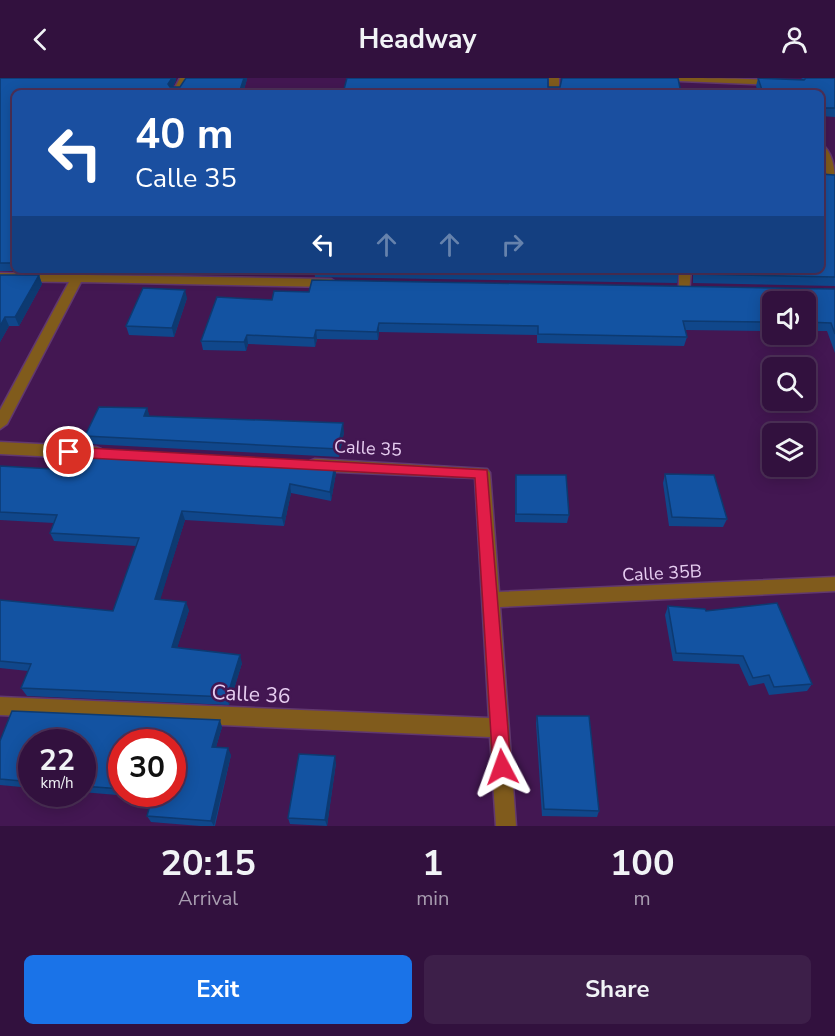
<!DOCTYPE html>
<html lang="en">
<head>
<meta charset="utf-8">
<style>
  body { margin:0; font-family:"Nunito Sans",sans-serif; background:#3d1f49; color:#f1f3f6; height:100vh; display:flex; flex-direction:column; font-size:22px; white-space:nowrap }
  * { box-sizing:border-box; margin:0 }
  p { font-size:20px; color:#a89db0 }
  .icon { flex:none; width:33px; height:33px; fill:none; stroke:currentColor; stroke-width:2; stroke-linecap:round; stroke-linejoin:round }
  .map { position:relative; height:748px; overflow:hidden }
  .sheet { display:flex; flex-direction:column; background:#32113e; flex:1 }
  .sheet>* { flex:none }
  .top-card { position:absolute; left:12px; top:12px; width:812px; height:183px; border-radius:9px; box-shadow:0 3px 15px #0003,0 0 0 2px #4d3158; background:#1a4fa0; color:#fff; overflow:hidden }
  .tools { position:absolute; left:762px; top:213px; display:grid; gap:12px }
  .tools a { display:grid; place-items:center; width:54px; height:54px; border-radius:9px; background:#32113e; box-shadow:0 3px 15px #0003,0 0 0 2px #4d3158; font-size:30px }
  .speed { position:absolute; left:18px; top:651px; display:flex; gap:12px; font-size:30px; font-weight:700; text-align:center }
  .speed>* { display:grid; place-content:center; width:78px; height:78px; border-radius:50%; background:#32113e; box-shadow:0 3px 15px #0003,0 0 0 2px #4d3158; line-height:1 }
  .speed small { font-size:15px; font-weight:400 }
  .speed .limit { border:9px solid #d22; background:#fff; color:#111 }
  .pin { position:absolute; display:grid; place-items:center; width:51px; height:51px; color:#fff; margin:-26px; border:3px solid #fff; border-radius:50%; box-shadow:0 2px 6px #0007 }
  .me { position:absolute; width:66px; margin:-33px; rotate:356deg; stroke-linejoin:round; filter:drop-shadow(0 0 4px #0008) }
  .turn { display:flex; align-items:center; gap:21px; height:126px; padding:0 24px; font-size:27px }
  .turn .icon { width:78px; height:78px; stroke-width:2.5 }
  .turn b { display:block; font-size:42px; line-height:51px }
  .lanes { display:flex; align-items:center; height:57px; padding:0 24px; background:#0003; justify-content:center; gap:30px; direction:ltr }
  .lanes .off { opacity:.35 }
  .eta { display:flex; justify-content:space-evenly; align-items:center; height:102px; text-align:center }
  .eta b { font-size:36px; font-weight:700; line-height:42px }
  .action { display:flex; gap:12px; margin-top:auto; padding:12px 24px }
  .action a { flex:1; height:69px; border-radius:9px; background:#1a73e8; color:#fff; font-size:24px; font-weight:700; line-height:69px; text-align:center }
  .action a+a { background:#3d1f49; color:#f1f3f6 }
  header { display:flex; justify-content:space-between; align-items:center; height:78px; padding:0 24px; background:#32113e; font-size:27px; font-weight:700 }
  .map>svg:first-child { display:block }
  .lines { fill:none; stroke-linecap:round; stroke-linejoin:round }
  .minor-casing { stroke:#61386f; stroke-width:3 }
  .minor { fill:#805b1c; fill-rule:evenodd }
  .wall { fill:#10478b; fill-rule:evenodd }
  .shaded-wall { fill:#0d3a71 }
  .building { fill:#1353a2; stroke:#0d3a71; stroke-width:1.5 }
  .route { fill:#e11d48; stroke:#92132f; stroke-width:1.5 }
  .labels { text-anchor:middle; stroke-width:5; stroke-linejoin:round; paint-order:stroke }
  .street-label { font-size:18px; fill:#e7cef1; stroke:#431752 }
  .near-street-label { font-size:21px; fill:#e7cef1; stroke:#431752 }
</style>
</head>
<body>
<header><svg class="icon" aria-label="back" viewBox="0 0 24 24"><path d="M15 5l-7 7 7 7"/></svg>Headway<svg class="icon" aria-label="person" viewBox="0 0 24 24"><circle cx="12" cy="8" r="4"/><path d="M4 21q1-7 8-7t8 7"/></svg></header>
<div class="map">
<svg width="835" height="748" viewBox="0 0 835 748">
  <rect width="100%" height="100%" fill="#431752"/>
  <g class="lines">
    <g class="minor-casing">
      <path id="minor" d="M 180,0 L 190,0 L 182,15 L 172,15 Z
        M 549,0 L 559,0 L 559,15 L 549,15 Z
        M 675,0 C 695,0 770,0 782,4 L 777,7 L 680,3 Z
        M 820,65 C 832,72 835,90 835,103 C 822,97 820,78 820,65 Z
        M 76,192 L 84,192 L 85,197 L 331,201 L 337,205 L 331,209 L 81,204 L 7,346 L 0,351 L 0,332 L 69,204 L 0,203 L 0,195 L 73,197 Z
        M 679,192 L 691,192 L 689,215 L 681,215 L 679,212 Z
        M 0,364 L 96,369 L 101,371 L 104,375 L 101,379 L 96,381 L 0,376 Z
        M 315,381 L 487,391 L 490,395 L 499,514 L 835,499 L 835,513 L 500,529 L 516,748 L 496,748 L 490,659 L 0,637 L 0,619 L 489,640 L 475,400 L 315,393 L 310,391 L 307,387 L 310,383 Z"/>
    </g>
    <use href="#minor" class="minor"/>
  </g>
  <path class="wall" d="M 0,0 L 176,2 L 173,9 L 180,9 L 247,1 L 243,15 L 15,15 L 15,192 L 50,192 L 49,193 L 0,193 Z
    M 758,0 L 804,2 L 801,0 L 835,0 L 835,39 L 820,38 L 820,15 L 758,15 L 756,8 Z
    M 835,97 L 835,208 L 693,205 L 693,192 L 820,192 Z
    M 314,192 L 679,192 L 677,205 L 315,199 Z
    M 0,197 L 39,197 L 42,206 L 19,248 L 9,248 L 0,264 Z
    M 835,211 L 835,275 L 827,253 L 806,253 L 806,224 L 772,224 L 772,253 L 685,252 L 687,259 L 684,268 L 537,265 L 537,257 L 379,254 L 378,262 L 317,261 L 315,269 L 248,266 L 246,273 L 203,272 L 201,263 L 272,222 L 309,214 Z
    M 187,220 L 174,259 L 129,257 L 126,248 Z
    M 147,330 L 149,338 L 344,354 L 339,379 L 89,366 L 85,358 Z
    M 0,388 L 69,392 L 336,395 L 331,423 L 291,415 L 284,448 L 185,442 L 160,521 L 189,532 L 177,570 L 242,585 L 229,627 L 27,618 L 21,610 L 28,593 L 0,590 L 0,522 L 113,533 L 136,468 L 54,463 L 50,455 L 54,445 L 0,442 Z
    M 665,396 L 727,441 L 723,449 L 669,448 L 663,405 Z
    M 516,397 L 569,437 L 567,445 L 515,444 L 515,405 Z
    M 668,528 L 706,533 L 812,606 L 807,613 L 769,617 L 764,605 L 749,608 L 739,586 L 673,583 L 665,537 Z
    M 537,638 L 599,733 L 597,739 L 542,738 L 536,645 Z
    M 222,649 L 216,669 L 231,677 L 215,748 L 200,748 L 151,744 L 147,738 L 152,720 L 82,714 L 82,664 L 32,664 L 32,710 L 0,707 L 0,663 ZM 122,664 L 172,716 L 122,716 Z
    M 336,685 L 327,748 L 290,746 L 288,740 Z"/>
  <path class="shaded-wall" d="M 172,0 L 176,0 L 176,2 L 170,14 L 168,6 Z
    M 244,0 L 247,0 L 247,1 L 243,15 L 239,15 Z
    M 39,197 L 42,206 L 19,248 L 15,239 Z
    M 185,212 L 187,220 L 174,259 L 172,250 Z
    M 5,239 L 9,248 L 0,264 L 0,248 Z
    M 379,245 L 379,254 L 378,262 L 377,254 Z
    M 316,252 L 317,261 L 315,269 L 314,260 Z
    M 247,257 L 248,266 L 246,273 L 244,264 Z
    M 147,330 L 150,339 L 144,338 Z
    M 343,345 L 344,354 L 339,379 L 338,371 Z
    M 335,387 L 336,395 L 331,423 L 330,414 Z
    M 290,406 L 291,415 L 284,448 L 282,440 Z
    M 182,433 L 185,442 L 158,529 L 155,521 Z
    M 186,524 L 189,532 L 175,577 L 172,569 Z
    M 240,577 L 242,585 L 229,627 L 227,619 Z
    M 220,642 L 222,649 L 214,676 L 212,669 Z
    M 228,670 L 231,677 L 214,748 L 211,743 Z
    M 335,678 L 336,685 L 327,748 L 325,742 Z"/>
  <path class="building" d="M 0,0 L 172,0 L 168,6 L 170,9 L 180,9 L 186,0 L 244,0 L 239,15 L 15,15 L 15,185 L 0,185 Z
    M 347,0 L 548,0 L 548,9 L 560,9 L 562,0 L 678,0 L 681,15 L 343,15 Z
    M 758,0 L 804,2 L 806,0 L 835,0 L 835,30 L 820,30 L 820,15 L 763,15 Z
    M 820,96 L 835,97 L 835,199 L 696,196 L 696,192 L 820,192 Z
    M 440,192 L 679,192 L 679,196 Z
    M 0,197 L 39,197 L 15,239 L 5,239 L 0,248 Z
    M 312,202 L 835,211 L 835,256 L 831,245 L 806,244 L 806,224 L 772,224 L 772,244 L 683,243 L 687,259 L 538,256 L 538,248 L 379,245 L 377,254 L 316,252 L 314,260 L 247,257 L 244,264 L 201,263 L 217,219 L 272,222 L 274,213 L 309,214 Z
    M 143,210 L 185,212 L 172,250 L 126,248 Z
    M 99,329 L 147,330 L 144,338 L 343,345 L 338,371 L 85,358 Z
    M 78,374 L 335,387 L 330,414 L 290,406 L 282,440 L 182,433 L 155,521 L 186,524 L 172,569 L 240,577 L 227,619 L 21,610 L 31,586 L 0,583 L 0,522 L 113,533 L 139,460 L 50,455 L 57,437 L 0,434 L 0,388 L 69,392 Z
    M 665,396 L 714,397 L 727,441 L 672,439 Z
    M 516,397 L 566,397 L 569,437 L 516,436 Z
    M 777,525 L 812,606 L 774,609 L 769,597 L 753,600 L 743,578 L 676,575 L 668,528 L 705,531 L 706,533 Z
    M 12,633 L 220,642 L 212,669 L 228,670 L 211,743 L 147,738 L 153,716 L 172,716 L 172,664 L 122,664 L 122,711 L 82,708 L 82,664 L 32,664 L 32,704 L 0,701 L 0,663 Z
    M 537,638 L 589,638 L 599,733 L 544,731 Z
    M 299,676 L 335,678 L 325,742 L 288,740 Z"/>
  <path class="route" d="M 69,369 L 487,392 L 511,689 L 509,695 L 502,698 L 496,695 L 493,689 L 475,400 L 69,379 L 62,374 Z"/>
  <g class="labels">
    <g class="street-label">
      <text transform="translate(368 370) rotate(3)" y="6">Calle 35</text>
      <text transform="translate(662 495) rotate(-3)" y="6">Calle 35B</text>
    </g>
    <g class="near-street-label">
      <text transform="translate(251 616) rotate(3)" y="7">Calle 36</text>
    </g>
  </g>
</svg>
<div class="tools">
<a><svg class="icon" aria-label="sound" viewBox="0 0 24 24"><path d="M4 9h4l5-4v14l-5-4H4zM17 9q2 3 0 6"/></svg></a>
<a><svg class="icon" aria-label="search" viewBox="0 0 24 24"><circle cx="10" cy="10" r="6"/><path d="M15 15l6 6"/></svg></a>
<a><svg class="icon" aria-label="layers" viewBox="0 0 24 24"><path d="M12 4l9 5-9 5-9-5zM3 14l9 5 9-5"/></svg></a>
</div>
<div class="speed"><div>22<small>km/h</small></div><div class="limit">30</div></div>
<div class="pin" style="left:69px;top:374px;background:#d93025"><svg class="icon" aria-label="arrive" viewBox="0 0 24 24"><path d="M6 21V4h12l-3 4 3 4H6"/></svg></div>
<svg class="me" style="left:502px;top:689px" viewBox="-20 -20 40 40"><path d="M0-17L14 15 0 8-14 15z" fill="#e11d48" stroke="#fff" stroke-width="4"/></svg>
<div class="top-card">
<div class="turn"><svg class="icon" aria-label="left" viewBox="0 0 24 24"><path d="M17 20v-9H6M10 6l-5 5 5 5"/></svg><div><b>40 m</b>Calle 35</div></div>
<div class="lanes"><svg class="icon" aria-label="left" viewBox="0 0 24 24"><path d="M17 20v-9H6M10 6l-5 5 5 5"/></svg><svg class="icon off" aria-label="ahead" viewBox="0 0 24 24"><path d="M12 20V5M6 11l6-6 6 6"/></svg><svg class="icon off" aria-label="ahead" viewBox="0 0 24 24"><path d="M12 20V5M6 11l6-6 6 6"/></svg><svg class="icon off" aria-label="right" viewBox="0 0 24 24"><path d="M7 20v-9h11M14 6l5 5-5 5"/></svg></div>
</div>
</div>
<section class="sheet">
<div class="eta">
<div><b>20:15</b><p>Arrival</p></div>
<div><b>1</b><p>min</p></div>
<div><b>100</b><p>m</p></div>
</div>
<div class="action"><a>Exit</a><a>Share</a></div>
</section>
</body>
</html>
